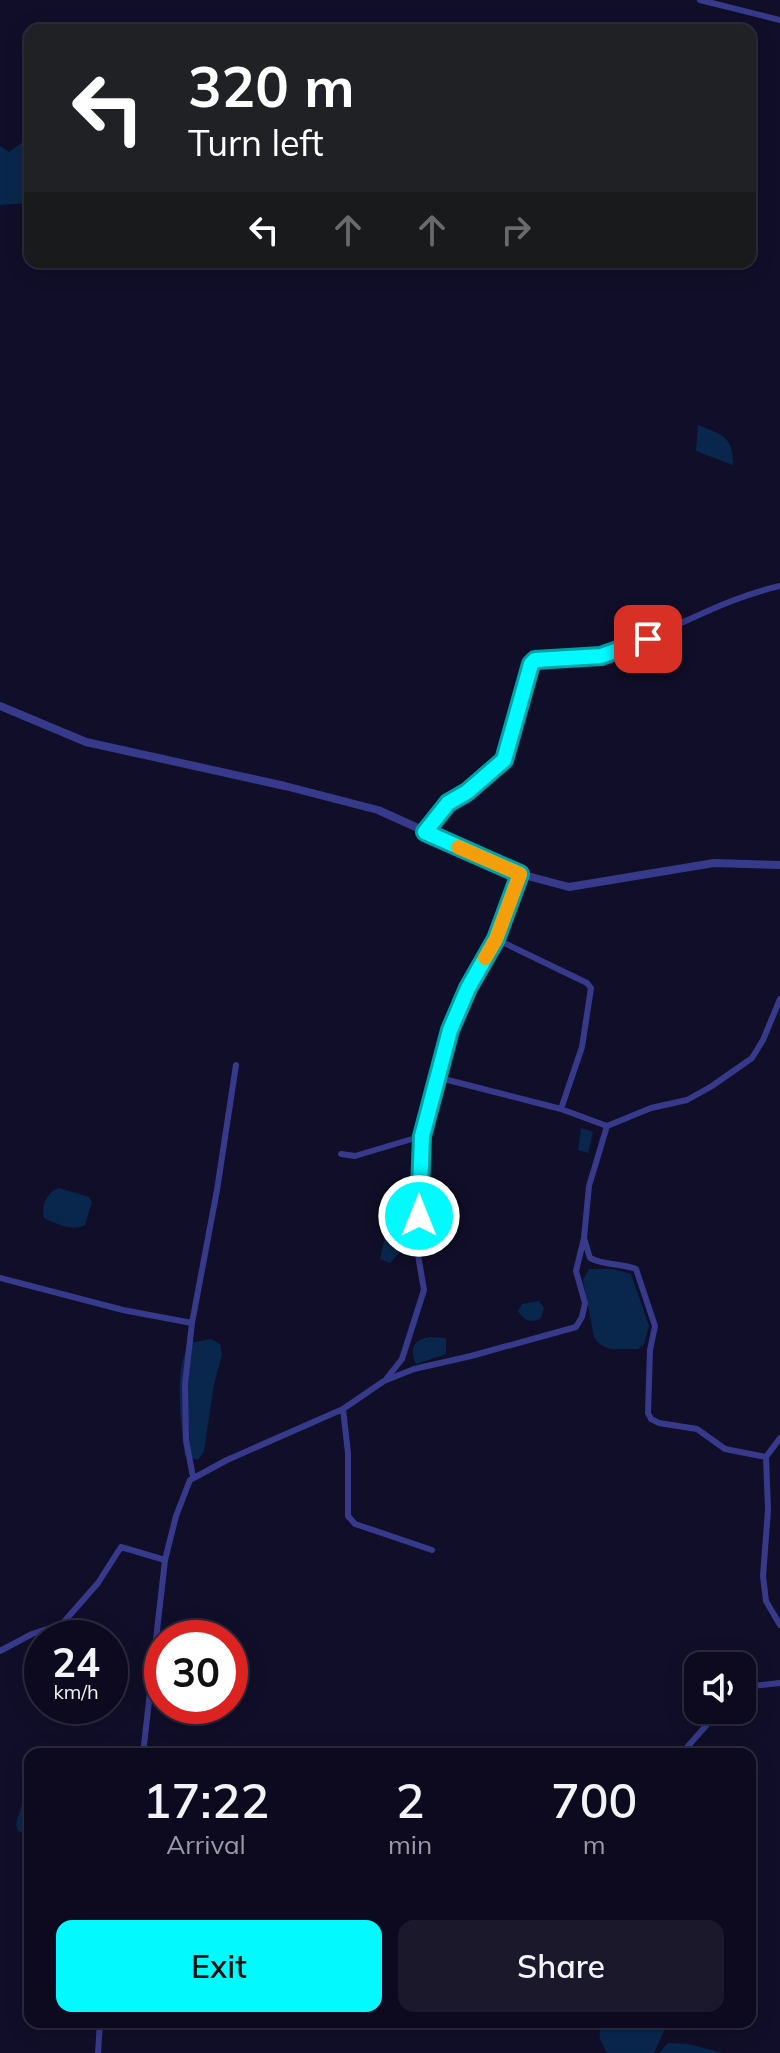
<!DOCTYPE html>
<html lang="en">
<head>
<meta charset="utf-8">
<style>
  body { margin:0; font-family:Mulish,sans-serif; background:#1b182c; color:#f1f3f6; height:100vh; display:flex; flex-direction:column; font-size:30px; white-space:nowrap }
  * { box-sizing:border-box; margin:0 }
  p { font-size:26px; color:#9a9aa4 }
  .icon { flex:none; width:44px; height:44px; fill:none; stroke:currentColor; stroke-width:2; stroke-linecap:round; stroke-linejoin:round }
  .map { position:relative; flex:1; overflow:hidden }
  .sheet { position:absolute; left:24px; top:1748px; width:732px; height:280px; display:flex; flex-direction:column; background:#0d0a1f; border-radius:16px; box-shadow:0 4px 20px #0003,0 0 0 2px #2d2b3d }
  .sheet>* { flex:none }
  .hud { position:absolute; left:24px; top:24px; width:732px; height:244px; border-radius:16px; box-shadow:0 4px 20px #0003,0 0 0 2px #2d2b3d; background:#202124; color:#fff; overflow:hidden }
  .controls { position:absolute; left:684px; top:1652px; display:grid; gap:16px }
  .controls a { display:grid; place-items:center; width:72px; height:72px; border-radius:16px; background:#0d0a1f; box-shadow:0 4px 20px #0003,0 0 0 2px #2d2b3d; font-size:40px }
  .speed { position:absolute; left:24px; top:1620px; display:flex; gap:16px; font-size:40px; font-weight:700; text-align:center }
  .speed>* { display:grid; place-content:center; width:104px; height:104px; border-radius:50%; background:#0d0a1f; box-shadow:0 4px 20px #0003,0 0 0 2px #2d2b3d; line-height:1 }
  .speed small { font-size:20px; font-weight:400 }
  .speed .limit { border:12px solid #d22; background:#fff; color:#111 }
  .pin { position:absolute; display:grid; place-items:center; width:68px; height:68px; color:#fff; margin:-34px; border-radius:16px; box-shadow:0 4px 12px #0006 }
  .me { position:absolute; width:88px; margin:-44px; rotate:0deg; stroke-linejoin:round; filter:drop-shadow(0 0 6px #0008) }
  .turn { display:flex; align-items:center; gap:28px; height:168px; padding:0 32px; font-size:36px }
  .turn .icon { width:104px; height:104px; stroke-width:2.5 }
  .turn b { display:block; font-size:56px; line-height:68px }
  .lanes { display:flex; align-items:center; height:76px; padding:0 32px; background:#0003; justify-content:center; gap:40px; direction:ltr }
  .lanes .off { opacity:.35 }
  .eta { display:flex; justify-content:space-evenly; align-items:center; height:136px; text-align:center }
  .eta b { font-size:48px; font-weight:600; line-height:56px }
  .primary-button { display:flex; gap:16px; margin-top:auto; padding:16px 32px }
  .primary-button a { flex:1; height:92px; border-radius:16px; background:#02faff; color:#111; font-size:32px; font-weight:600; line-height:92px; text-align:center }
  .primary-button a+a { background:#1b182c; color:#f1f3f6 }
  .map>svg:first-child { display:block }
  .water { fill:#09274d }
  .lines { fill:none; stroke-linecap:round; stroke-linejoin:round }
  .minor { stroke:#373a8a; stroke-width:6 }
  .tertiary { stroke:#373a8a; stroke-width:8 }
  .route-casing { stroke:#01a2a6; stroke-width:20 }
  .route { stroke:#02faff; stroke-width:14 }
  .slow { stroke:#f59e0b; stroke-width:14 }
</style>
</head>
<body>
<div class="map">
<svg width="780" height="2053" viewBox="0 0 780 2053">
  <rect width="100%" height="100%" fill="#110e29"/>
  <path class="water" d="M 28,138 L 30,203 L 0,205 L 0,146 L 9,152 Z
    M 698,425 C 723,435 733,436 733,465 L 696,451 Z
    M 581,1128 L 593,1132 L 588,1153 L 578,1150 Z
    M 59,1188 L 89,1197 L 92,1202 L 85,1225 C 71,1232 58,1224 44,1218 C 41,1205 47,1192 59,1188 Z
    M 393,1228 L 402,1228 L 404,1232 L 400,1243 L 400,1252 L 390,1263 L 380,1259 L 386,1231 Z
    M 589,1269 L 613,1269 L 631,1274 L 649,1326 L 644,1344 L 638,1349 C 621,1348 604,1354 594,1337 L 583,1280 Z
    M 539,1301 L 544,1308 L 541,1318 C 532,1324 523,1320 518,1311 L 522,1304 Z
    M 430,1337 L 446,1338 L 446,1354 L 416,1364 C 409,1349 414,1339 430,1337 Z
    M 211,1339 L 220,1344 L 222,1355 L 214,1384 L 204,1451 L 198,1460 L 185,1456 C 181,1427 173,1367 190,1343 Z
    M 30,1800 L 30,1835 L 18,1831 L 16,1824 L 22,1804 Z
    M 599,2022 L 633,2022 L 665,2029 L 654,2053 L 607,2053 L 600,2039 Z
    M 668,2043 L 688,2044 L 723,2053 L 659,2053 Z"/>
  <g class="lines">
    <path class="minor" d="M 700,0 L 780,20
      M 425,832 L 448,803 L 467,792 L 504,760 L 531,664 L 535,660 C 630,666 693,605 780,586
      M 496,939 L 587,983 L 591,988 L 582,1047 L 561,1109
      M 436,1077 L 561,1109 L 607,1126
      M 341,1154 L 355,1156 L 422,1136
      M 584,1238 L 590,1258 C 606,1266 620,1263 636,1269 L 655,1326 L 650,1350 L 648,1413 L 651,1419 L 659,1423 L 697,1429 L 725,1449 L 766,1457
      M 0,1278 L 123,1310 L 192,1323
      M 387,1378 L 402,1359 L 424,1290 L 417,1249 L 420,1163 L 422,1136 L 436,1077 L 450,1030 L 468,988 L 496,939 L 520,874
      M 343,1409 L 348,1453 L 348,1516 L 355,1524 L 361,1526 L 432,1550
      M 780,1438 L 766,1457 L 768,1510 L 763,1576 L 766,1601 L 780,1625
      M 193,1477 L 186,1440 L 185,1384 L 192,1323 L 217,1190 L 236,1065
      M 0,1651 L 32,1634 L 62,1624 L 98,1583 L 121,1547 L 165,1560
      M 742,1687 L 780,1683
      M 143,1754 L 165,1560 L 176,1516 L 190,1480 L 227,1460 L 343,1409 L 384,1381 L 414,1369 L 471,1356 L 576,1327 L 582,1317 L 585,1303 L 576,1271 L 584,1238 L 589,1186 L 607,1126 L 651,1108 L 687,1100 L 712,1086 L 752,1058 L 763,1040 L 780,999
      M 681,1754 L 720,1710
      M 98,2053 L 100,2022"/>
    <path class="tertiary" d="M 0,706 L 86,742 L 285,786 L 378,810 L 520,874 L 569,887 L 714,863 L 780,865"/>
  </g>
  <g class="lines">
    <g class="route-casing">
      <path id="route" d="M 419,1216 L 422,1136 L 450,1030 L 468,988 L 496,939 L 520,874 L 425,832 L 448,803 L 467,792 L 504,760 L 531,664 L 535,660 L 601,656 L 648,639"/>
    </g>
    <use href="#route" class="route"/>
    <path class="slow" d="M 458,847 L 520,874 L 496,939 L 485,958"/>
  </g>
</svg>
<div class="controls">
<a><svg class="icon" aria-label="sound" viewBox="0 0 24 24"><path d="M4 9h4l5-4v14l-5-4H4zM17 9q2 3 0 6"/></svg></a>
</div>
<div class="speed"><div>24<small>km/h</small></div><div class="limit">30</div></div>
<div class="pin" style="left:648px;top:639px;background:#d93025"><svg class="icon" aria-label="arrive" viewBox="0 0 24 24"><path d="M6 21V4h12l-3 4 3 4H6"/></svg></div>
<svg class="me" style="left:419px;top:1216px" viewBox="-20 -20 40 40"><circle r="17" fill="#02faff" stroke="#fff" stroke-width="3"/><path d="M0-11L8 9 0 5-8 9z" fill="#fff"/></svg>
<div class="hud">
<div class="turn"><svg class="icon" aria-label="left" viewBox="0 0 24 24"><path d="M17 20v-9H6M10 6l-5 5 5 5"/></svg><div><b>320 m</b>Turn left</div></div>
<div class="lanes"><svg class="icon" aria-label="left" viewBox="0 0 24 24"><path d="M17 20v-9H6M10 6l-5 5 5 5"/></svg><svg class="icon off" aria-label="ahead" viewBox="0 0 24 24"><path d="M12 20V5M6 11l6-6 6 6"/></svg><svg class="icon off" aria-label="ahead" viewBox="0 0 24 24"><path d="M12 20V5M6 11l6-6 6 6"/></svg><svg class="icon off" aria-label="right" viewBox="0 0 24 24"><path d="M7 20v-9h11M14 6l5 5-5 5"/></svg></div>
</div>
<section class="sheet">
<div class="eta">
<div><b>17:22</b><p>Arrival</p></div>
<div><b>2</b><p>min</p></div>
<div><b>700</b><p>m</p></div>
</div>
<div class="primary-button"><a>Exit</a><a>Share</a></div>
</section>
</div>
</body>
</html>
